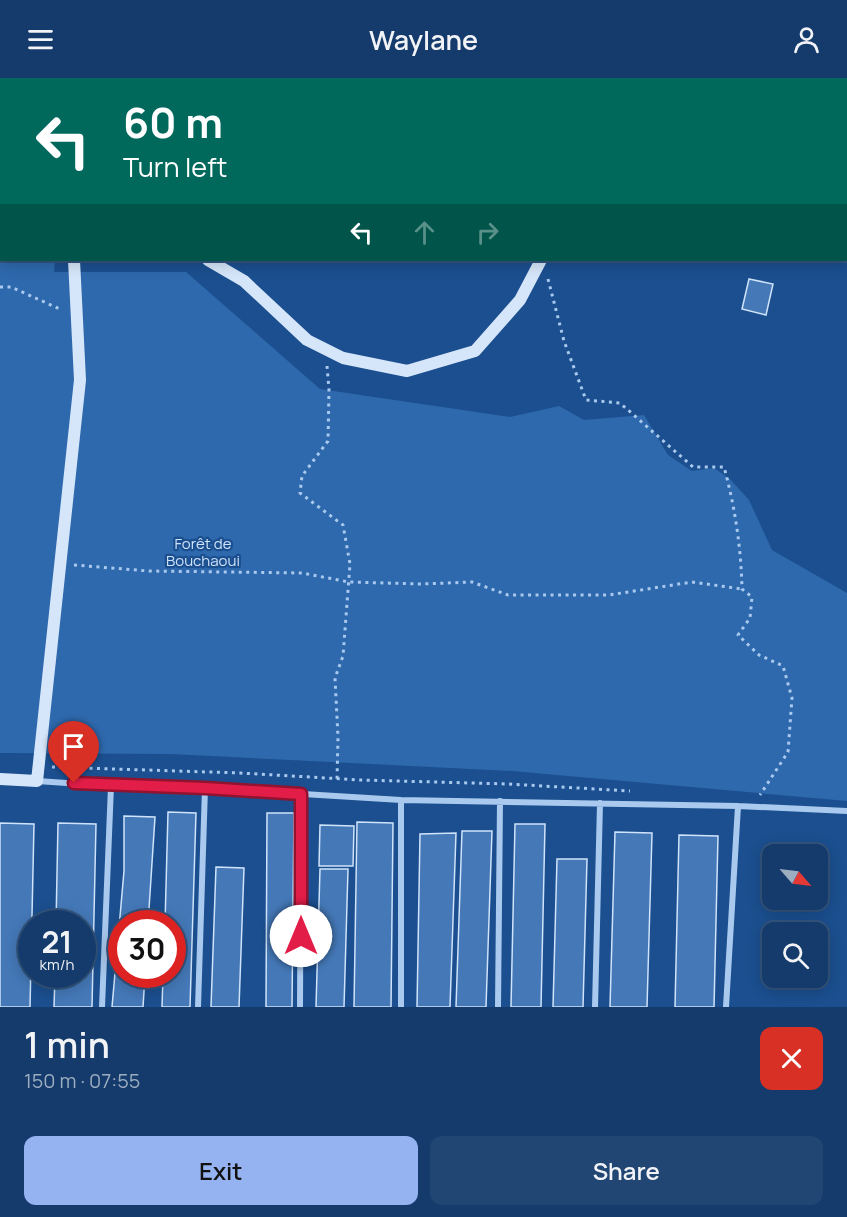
<!DOCTYPE html>
<html lang="en">
<head>
<meta charset="utf-8">
<style>
  body { margin:0; font-family:Manrope,sans-serif; background:#214673; color:#f1f3f6; height:100vh; display:flex; flex-direction:column; font-size:22px; white-space:nowrap }
  * { box-sizing:border-box; margin:0 }
  p { font-size:20px; color:#9dadc1 }
  .icon { flex:none; width:33px; height:33px; fill:none; stroke:currentColor; stroke-width:2; stroke-linecap:round; stroke-linejoin:round }
  .map { position:relative; height:929px; overflow:hidden }
  .panel { display:flex; flex-direction:column; background:#143b6b; flex:1 }
  .panel>* { flex:none }
  .top-card { position:absolute; left:0px; top:0px; width:848px; height:183px; box-shadow:0 3px 15px #0003,0 0 0 2px #33557e; background:#00695c; color:#fff; overflow:hidden }
  .needle { width:39px; rotate:118deg }
  .buttons { position:absolute; left:762px; top:766px; display:grid; gap:12px }
  .buttons a { display:grid; place-items:center; width:66px; height:66px; border-radius:12px; background:#143b6b; box-shadow:0 3px 15px #0003,0 0 0 2px #33557e; font-size:30px }
  .speed { position:absolute; left:18px; top:832px; display:flex; gap:12px; font-size:30px; font-weight:700; text-align:center }
  .speed>* { display:grid; place-content:center; width:78px; height:78px; border-radius:50%; background:#143b6b; box-shadow:0 3px 15px #0003,0 0 0 2px #33557e; line-height:1 }
  .speed small { font-size:15px; font-weight:400 }
  .speed .limit { border:9px solid #d22; background:#fff; color:#111 }
  .pin { position:absolute; display:grid; place-items:center; width:51px; height:51px; color:#fff; margin:-62px -26px; border-radius:50% 50% 50% 0; rotate:-45deg; box-shadow:0 0 6px #0007 }
  .pin .icon { rotate:45deg }
  .me { position:absolute; width:66px; margin:-33px; rotate:0deg; stroke-linejoin:round; filter:drop-shadow(0 0 4px #0008) }
  .turn { display:flex; align-items:center; gap:21px; height:126px; padding:0 24px; font-size:27px }
  .turn .icon { width:78px; height:78px; stroke-width:2.5 }
  .turn b { display:block; font-size:42px; line-height:51px }
  .lanes { display:flex; align-items:center; height:57px; padding:0 24px; background:#0003; justify-content:center; gap:30px; direction:ltr }
  .lanes .off { opacity:.35 }
  .round { display:grid; place-items:center; flex:none; width:63px; height:63px; border-radius:12px; background:#214673 }
  .summary { display:flex; align-items:center; justify-content:space-between; height:102px; padding:0 24px }
  h1 { font-size:36px; font-weight:600; line-height:45px }
  .primary-button { display:flex; gap:12px; margin-top:auto; padding:12px 24px }
  .primary-button a { flex:1; height:69px; border-radius:12px; background:#95b2f1; color:#111; font-size:24px; font-weight:600; line-height:69px; text-align:center }
  .primary-button a+a { background:#214673; color:#f1f3f6 }
  header { display:flex; justify-content:space-between; align-items:center; height:78px; padding:0 24px; background:#143b6b; font-size:27px; font-weight:600 }
  .map>svg:first-child { display:block }
  .green { fill:#2e69ad }
  .building { fill:#4478b7; stroke:#cfe3fa; stroke-width:1.5 }
  .lines { fill:none; stroke-linecap:round; stroke-linejoin:round }
  .path { stroke:#a9c9ee; stroke-width:3; stroke-dasharray:3 4.5; stroke-linecap:butt }
  .street { stroke:#a9c9ee; stroke-width:6 }
  .secondary { stroke:#d6e6fa; stroke-width:12 }
  .route-casing { stroke:#92132f; stroke-width:15 }
  .route { stroke:#e11d48; stroke-width:10 }
  .labels { text-anchor:middle; stroke-width:4.5; stroke-linejoin:round; paint-order:stroke }
  .park-label { font-size:15px; fill:#cfe3fa; stroke:#1b4f8f }
</style>
</head>
<body>
<header><svg class="icon" aria-label="menu" viewBox="0 0 24 24"><path d="M4 6h16M4 12h16M4 18h16"/></svg>Waylane<svg class="icon" aria-label="person" viewBox="0 0 24 24"><circle cx="12" cy="8" r="4"/><path d="M4 21q1-7 8-7t8 7"/></svg></header>
<div class="map">
<svg width="847" height="929" viewBox="0 0 847 929">
  <rect width="100%" height="100%" fill="#1b4f8f"/>
  <path class="green" d="M 0,0 L 73,0 L 2,2 L 2,182 L 55,182 L 54,194 L 186,194 L 320,311 L 510,339 L 559,328 L 584,342 L 644,337 L 668,377 L 692,393 L 714,390 L 730,401 L 749,422 L 772,472 L 847,515 L 847,723 L 512,693 L 170,676 L 0,675 Z"/>
  <path class="building" d="M 749,201 L 773,206 L 766,237 L 742,231 Z
    M 168,734 L 196,735 L 190,929 L 162,929 L 163,897 L 172,897 L 172,846 L 165,846 Z
    M 267,735 L 294,735 L 292,929 L 266,929 Z
    M 124,738 L 155,739 L 148,846 L 122,846 L 122,897 L 145,897 L 143,929 L 112,929 L 124,793 Z
    M 357,744 L 393,745 L 391,929 L 354,929 Z
    M 0,745 L 34,746 L 30,929 L 0,929 Z
    M 58,745 L 96,746 L 92,929 L 54,929 L 55,897 L 82,897 L 82,846 L 56,846 Z
    M 515,746 L 545,746 L 541,929 L 511,929 Z
    M 320,747 L 354,748 L 353,788 L 319,788 Z
    M 462,753 L 492,753 L 486,929 L 456,929 Z
    M 615,754 L 652,755 L 647,929 L 610,929 Z
    M 456,755 L 450,929 L 417,929 L 420,756 Z
    M 679,757 L 718,758 L 714,929 L 675,929 Z
    M 557,781 L 587,781 L 583,929 L 553,929 Z
    M 216,789 L 244,790 L 239,929 L 211,929 Z
    M 320,791 L 348,791 L 344,929 L 316,929 Z"/>
  <g class="lines">
    <path class="path" d="M 496,0 L 496,2
      M 548,201 L 564,263 L 586,322 L 620,325 L 693,389 L 724,389 C 735,429 741,469 742,511 L 752,519 L 750,540 L 738,557 L 759,577 L 783,588 L 792,620 L 788,674 L 760,717
      M 0,209 L 11,209 L 62,232
      M 327,288 L 329,312 L 328,363 L 302,398 L 300,415 L 343,447 L 350,486 L 343,578 L 335,600 L 338,659 L 337,701
      M 74,487 L 149,493 L 302,495 L 349,504 L 422,506 L 472,504 L 508,517 L 609,517 L 692,504 L 742,511
      M 52,689 L 240,695 L 361,702 L 508,706 L 630,713"/>
    <path class="street" d="M 37,703 L 111,708 L 205,710 L 401,722 L 738,728 L 847,733
      M 401,722 L 401,929
      M 102,929 L 111,708
      M 198,929 L 205,710
      M 300,929 L 301,716
      M 498,929 L 500,723
      M 595,929 L 600,725
      M 726,929 L 738,728"/>
    <path class="secondary" d="M 528,0 L 528,2
      M 87,2 L 87,0
      M 208,182 L 244,203 L 307,262 L 343,280 L 407,293 L 475,273 L 520,222 L 541,182
      M 0,701 L 37,703 L 80,302 L 74,182"/>
  </g>
  <g class="lines">
    <g class="route-casing">
      <path id="route" d="M 74,705 L 205,710 L 301,716 L 301,858"/>
    </g>
    <use href="#route" class="route"/>
  </g>
  <g class="labels">
    <g class="park-label">
      <text x="203" y="471">Forêt de<tspan x="203" dy="17">Bouchaoui</tspan></text>
    </g>
  </g>
</svg>
<div class="buttons">
<a><svg class="needle" viewBox="-14 -14 28 28"><path d="M0-13l5 13h-10z" fill="#e53935"/><path d="M0 13l5-13h-10z" fill="#9dadc1"/></svg></a>
<a><svg class="icon" aria-label="search" viewBox="0 0 24 24"><circle cx="10" cy="10" r="6"/><path d="M15 15l6 6"/></svg></a>
</div>
<div class="speed"><div>21<small>km/h</small></div><div class="limit">30</div></div>
<div class="pin" style="left:74px;top:705px;background:#d93025"><svg class="icon" aria-label="arrive" viewBox="0 0 24 24"><path d="M6 21V4h12l-3 4 3 4H6"/></svg></div>
<svg class="me" style="left:301px;top:858px" viewBox="-20 -20 40 40"><circle r="19" fill="#fff"/><path d="M0-13L10 11 0 6-10 11z" fill="#e11d48"/></svg>
<div class="top-card">
<div class="turn"><svg class="icon" aria-label="left" viewBox="0 0 24 24"><path d="M17 20v-9H6M10 6l-5 5 5 5"/></svg><div><b>60 m</b>Turn left</div></div>
<div class="lanes"><svg class="icon" aria-label="left" viewBox="0 0 24 24"><path d="M17 20v-9H6M10 6l-5 5 5 5"/></svg><svg class="icon off" aria-label="ahead" viewBox="0 0 24 24"><path d="M12 20V5M6 11l6-6 6 6"/></svg><svg class="icon off" aria-label="right" viewBox="0 0 24 24"><path d="M7 20v-9h11M14 6l5 5-5 5"/></svg></div>
</div>
</div>
<section class="panel">
<div class="summary"><div><h1>1 min</h1><p>150 m · 07:55</p></div><a class="round" style="background:#d93025;color:#fff"><svg class="icon" aria-label="close" viewBox="0 0 24 24"><path d="M6 6l12 12M18 6L6 18"/></svg></a></div>
<div class="primary-button"><a>Exit</a><a>Share</a></div>
</section>
</body>
</html>
